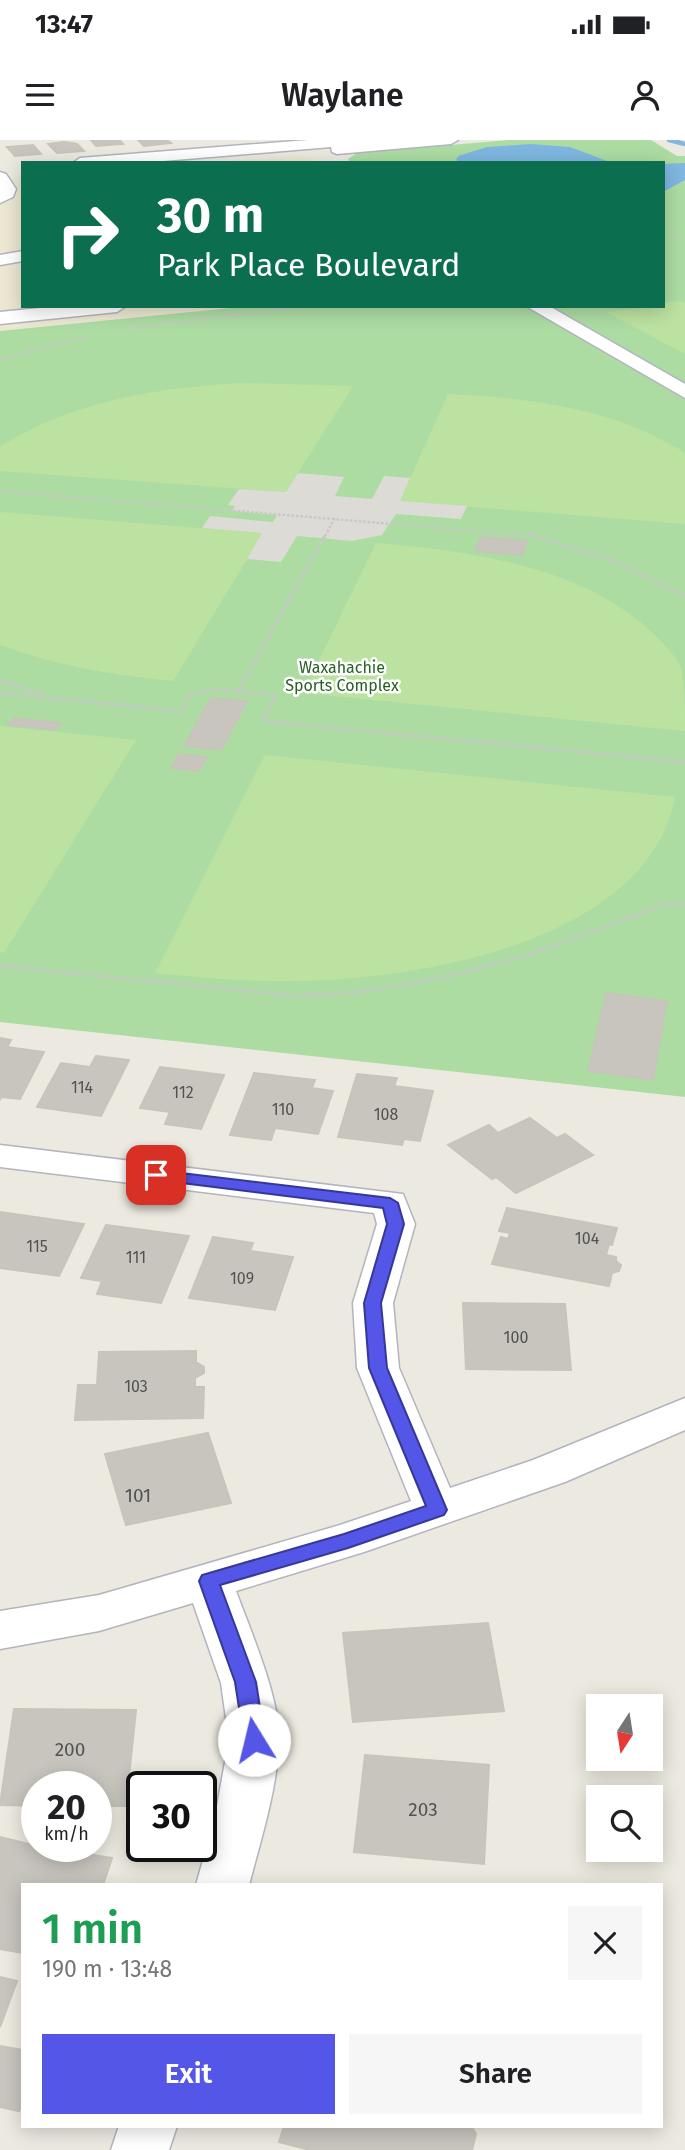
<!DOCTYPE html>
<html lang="en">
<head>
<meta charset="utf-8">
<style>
  body { margin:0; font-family:"Fira Sans",sans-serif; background:#f6f6f6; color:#202124; height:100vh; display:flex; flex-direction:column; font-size:26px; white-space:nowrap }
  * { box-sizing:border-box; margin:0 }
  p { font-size:23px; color:#757577 }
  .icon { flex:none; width:38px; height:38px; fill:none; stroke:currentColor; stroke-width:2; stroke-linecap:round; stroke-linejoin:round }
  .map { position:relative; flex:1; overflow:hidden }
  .details { position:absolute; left:21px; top:1743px; width:642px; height:245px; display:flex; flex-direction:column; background:#fff; border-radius:0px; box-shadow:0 4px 18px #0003 }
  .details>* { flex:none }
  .banner { position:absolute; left:21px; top:21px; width:644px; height:147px; border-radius:0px; box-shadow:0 4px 18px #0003; background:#0b6e4f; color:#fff; overflow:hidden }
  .needle { width:46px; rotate:192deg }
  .controls { position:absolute; left:586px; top:1554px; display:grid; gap:14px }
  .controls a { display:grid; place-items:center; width:77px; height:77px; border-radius:0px; background:#fff; box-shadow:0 4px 18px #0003; font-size:35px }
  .speed { position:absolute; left:21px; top:1631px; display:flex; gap:14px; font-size:35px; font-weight:700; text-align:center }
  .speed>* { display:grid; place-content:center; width:91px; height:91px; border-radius:50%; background:#fff; box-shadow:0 4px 18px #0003; line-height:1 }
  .speed small { font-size:18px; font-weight:400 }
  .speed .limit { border:4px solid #111; border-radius:10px; background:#fff; color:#111 }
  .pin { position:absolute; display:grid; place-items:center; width:60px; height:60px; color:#fff; margin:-30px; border-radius:14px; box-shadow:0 4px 10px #0006 }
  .me { position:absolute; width:77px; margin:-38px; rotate:351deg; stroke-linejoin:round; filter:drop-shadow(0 0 5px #0008) }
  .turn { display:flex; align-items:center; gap:24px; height:147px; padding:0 21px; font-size:32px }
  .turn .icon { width:91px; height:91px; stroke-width:2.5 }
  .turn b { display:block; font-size:49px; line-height:60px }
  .round { display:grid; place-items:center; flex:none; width:74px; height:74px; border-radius:0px; background:#f6f6f6 }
  .summary { display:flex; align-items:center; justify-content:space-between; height:119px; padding:0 21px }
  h1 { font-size:42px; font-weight:600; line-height:52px; color:#1e9e55 }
  .button { display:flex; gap:14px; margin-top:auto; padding:14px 21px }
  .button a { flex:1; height:80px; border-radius:0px; background:#5356e6; color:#fff; font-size:28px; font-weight:600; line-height:80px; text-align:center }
  .button a+a { background:#f6f6f6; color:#202124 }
  .status { display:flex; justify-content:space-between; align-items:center; height:49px; padding:0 35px; background:#fff; direction:ltr }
  .status svg { height:19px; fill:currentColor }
  header { display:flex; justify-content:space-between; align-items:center; height:91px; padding:0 21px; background:#fff; font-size:32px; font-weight:600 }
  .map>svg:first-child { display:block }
  .education { fill:#ebe7d1 }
  .green { fill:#addca3 }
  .pitch { fill:#bbe2a0 }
  .plaza { fill:#dcdbd6 }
  .water { fill:#7fb7e1 }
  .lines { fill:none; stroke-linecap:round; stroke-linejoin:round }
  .stream { stroke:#7fb7e1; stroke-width:4.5 }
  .building { fill:#c8c5bf; stroke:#c7c5b9; stroke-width:2 }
  .minor-casing { stroke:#b3b4be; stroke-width:3 }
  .path-far2 { stroke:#c8c8c8; stroke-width:2; stroke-dasharray:2.5 2; stroke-linecap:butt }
  .path-far1 { stroke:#c8c8c8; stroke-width:2.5; stroke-dasharray:2.5 2; stroke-linecap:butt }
  .path { stroke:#c8c8c8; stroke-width:3.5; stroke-dasharray:3.5 2.5; stroke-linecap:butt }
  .minor { fill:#fff; fill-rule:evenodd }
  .route { fill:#5356e6; stroke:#363896; stroke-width:2 }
  .labels { text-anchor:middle; stroke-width:5; stroke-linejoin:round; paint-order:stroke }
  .far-park-label { font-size:16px; fill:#266123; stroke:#fff }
  .number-label { font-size:16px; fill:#535251 }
  .near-number-label { font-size:19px; fill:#535251 }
</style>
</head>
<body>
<div class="status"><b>13:47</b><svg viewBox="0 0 49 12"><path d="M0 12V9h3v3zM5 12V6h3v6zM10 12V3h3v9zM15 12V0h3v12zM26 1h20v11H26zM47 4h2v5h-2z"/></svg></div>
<header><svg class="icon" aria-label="menu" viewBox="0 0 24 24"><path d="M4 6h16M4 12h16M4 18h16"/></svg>Waylane<svg class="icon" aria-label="person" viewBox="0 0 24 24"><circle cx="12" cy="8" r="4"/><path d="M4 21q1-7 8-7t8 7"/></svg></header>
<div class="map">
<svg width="685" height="2010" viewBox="0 0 685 2010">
  <rect width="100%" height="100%" fill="#ece9e0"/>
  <path class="education" d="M 295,16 L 312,18 L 317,23 L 206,23 Z
    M 23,38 L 23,166 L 251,166 L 0,191 L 0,40 Z"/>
  <path class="green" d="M 509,0 L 651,0 L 677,16 L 685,16 L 685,957 L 0,882 L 0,191 L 251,166 L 663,166 L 663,23 L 350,23 L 348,19 L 357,13 Z"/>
  <path class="pitch" d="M 680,161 L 685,163 L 685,214 L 606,172 L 663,166 L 663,163 Z
    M 242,243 L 353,246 L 286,352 L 0,331 L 0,307 L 3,305 C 75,260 158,248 242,243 Z
    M 448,254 C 508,257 570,263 627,284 C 646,291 663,301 681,310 L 685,313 L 685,384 L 400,361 Z
    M 0,372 L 263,393 L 173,541 C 113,535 57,526 0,505 Z
    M 376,403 C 470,411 584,426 655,495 C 664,504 676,516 681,528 C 685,547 685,571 685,591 L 303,553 Z
    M 0,586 L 136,600 L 4,813 L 0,812 Z
    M 265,615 L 675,657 C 648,802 419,839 297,841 C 249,842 202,838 155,833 Z"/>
  <path class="plaza" d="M 298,333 L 344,337 L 335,356 L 372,359 L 384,336 L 410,338 L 400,361 L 467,366 L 461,379 L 396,374 L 382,395 L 352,401 L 297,396 L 281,422 L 247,419 L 262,393 L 202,388 L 210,376 L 273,382 L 277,375 L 232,371 L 235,366 L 228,365 L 239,349 L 286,352 Z"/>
  <path class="water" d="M 531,4 L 570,7 L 607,21 L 627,23 L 463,23 L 456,20 L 458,16 L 487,7 Z
    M 685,23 L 685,40 L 663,52 L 663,24 Z"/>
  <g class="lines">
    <path class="stream" d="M 669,0 L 685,4"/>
  </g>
  <path class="building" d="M 91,0 L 119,0 L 123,4 L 96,6 Z
    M 138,0 L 167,0 L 171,3 L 144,6 Z
    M 64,2 L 77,4 L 84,11 L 57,13 L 48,4 Z
    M 33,5 L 41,14 L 15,16 L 7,7 Z
    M 481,397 L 527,401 L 522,415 L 475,411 Z
    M 211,558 L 247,561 L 221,610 L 184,606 Z
    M 14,578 L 61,583 L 56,590 L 8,585 Z
    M 179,614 L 207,617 L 199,631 L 171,628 Z
    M 606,853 L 667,861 L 653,940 L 588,931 Z
    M 0,898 L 11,900 L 7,907 L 44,912 L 20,959 L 1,957 L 0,960 Z
    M 96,916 L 129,920 L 101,976 L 37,967 L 61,923 L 90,927 Z
    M 160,927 L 224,935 L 201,989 L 165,984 L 170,972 L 140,968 Z
    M 254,933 L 315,940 L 312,948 L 333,951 L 318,994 L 275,988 L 271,1000 L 230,995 Z
    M 357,934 L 397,938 L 394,946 L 433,951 L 420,1001 L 404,999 L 402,1005 L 338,997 Z
    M 530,978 L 557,998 L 565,994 L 593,1015 L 516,1053 L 496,1037 L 492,1039 L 448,1005 L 489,985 L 498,993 Z
    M 507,1068 L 617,1088 L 612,1105 L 609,1104 L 606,1115 L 616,1117 L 616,1121 L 621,1125 L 619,1131 L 612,1133 L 609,1146 L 492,1124 L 501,1097 L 508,1099 L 510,1093 L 499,1091 Z
    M 0,1072 L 84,1084 L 59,1136 L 0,1128 Z
    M 106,1085 L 189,1096 L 161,1163 L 97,1154 L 102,1141 L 81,1138 Z
    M 213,1097 L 253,1103 L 250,1111 L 293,1117 L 275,1170 L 189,1158 Z
    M 463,1163 L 565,1164 L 571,1230 L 466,1229 Z
    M 196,1211 L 196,1222 L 204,1227 L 204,1233 L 195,1238 L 195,1247 L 204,1247 L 203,1278 L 75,1280 L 78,1245 L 97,1245 L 99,1212 Z
    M 208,1293 L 231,1363 L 126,1385 L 105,1314 Z
    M 488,1483 L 504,1571 L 353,1582 L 343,1493 Z
    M 14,1569 L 136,1570 L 126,1666 L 96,1666 L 96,1647 L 37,1647 L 37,1666 L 0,1665 Z
    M 365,1615 L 489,1625 L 484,1724 L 354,1712 Z
    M 0,1697 L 37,1706 L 112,1718 L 103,1745 L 23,1745 L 23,1813 L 0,1809 Z
    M 0,1837 L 17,1841 L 0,1887 Z
    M 0,1906 L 23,1910 L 23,1962 L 19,1971 L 0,1967 Z
    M 284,1986 L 471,1986 L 476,1994 L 472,2010 L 310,2010 L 279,2002 Z"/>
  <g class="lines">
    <g class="minor-casing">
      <path id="minor" d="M 308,0 L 458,0 L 451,4 L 337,14 L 332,12 L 331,7 L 139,23 L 73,23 L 80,18 Z
        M 0,32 L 6,34 L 16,49 L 13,57 L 0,63 Z
        M 23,111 L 23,121 L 0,125 L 0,115 Z
        M 60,166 L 126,166 L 117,172 L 0,184 L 0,172 Z
        M 526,166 L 549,166 L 685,244 L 685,258 Z
        M 0,1005 L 403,1054 L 415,1084 L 393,1163 L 399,1228 L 450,1348 L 533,1320 L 685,1258 L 685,1290 L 565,1342 L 364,1412 L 236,1451 C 251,1492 280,1558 279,1601 C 277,1650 261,1699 249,1745 L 196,1745 L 215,1677 L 229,1600 L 221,1543 L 193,1463 L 99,1491 L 0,1509 L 0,1471 L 99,1455 L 340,1385 L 411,1361 L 357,1228 L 353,1163 L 377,1084 L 374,1073 L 0,1027 Z
        M 119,1986 L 177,1986 L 169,2010 L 111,2010 Z"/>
    </g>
    <path class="path-far2" d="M 663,95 L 685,97
      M 229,176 L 312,166"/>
    <path class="path-far1" d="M 129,188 L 244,174
      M 0,219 L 90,196
      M 0,351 L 535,396
      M 325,396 L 335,378"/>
    <path class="path" d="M 528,394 L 608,419 L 685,456
      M 0,541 L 46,555
      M 238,551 L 326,394
      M 0,553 L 180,571 L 189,556 L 211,549 L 276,555 L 263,581 L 685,622
      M 0,826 L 298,856 L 360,852 L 445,837 L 532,814 L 665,764 L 685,764"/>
    <use href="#minor" class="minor"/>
  </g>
  <path class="route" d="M 156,1030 L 390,1058 L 398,1063 L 404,1084 L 381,1163 L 387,1228 L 447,1370 L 444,1375 L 348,1408 L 220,1445 L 256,1542 L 265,1600 L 262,1606 L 254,1608 L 247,1606 L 244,1600 L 235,1542 L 199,1441 L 202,1435 L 344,1394 L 426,1366 L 369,1228 L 364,1163 L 387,1084 L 383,1068 L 150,1039 L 148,1035 Z"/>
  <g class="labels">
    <g class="far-park-label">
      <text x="342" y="533">Waxahachie<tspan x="342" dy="18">Sports Complex</tspan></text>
    </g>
    <g class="number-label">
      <text x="82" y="953">114</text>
      <text x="183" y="958">112</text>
      <text x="283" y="975">110</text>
      <text x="386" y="980">108</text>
      <text x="587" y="1104">104</text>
      <text x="37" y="1112">115</text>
      <text x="136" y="1123">111</text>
      <text x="242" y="1144">109</text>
      <text x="516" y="1203">100</text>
      <text x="136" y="1252">103</text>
    </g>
    <g class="near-number-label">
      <text x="138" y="1362">101</text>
      <text x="70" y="1616">200</text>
      <text x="423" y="1676">203</text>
    </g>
  </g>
</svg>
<div class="controls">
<a><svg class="needle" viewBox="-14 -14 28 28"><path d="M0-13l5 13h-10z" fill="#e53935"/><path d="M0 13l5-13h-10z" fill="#757577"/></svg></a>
<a><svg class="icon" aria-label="search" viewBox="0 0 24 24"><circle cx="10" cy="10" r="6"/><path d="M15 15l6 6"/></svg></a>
</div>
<div class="speed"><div>20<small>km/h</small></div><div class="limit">30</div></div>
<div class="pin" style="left:156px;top:1035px;background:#d93025"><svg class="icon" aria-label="arrive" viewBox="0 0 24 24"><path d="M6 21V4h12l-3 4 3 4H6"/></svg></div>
<svg class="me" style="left:254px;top:1600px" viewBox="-20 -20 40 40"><circle r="19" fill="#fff"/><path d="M0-13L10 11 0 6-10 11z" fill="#5356e6"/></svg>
<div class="banner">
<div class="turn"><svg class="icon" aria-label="right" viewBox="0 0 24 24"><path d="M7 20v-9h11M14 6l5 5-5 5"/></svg><div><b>30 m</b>Park Place Boulevard</div></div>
</div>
<section class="details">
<div class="summary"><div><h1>1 min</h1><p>190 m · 13:48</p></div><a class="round"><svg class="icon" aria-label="close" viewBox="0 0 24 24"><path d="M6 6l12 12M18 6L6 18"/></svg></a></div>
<div class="button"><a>Exit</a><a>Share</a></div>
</section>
</div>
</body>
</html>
